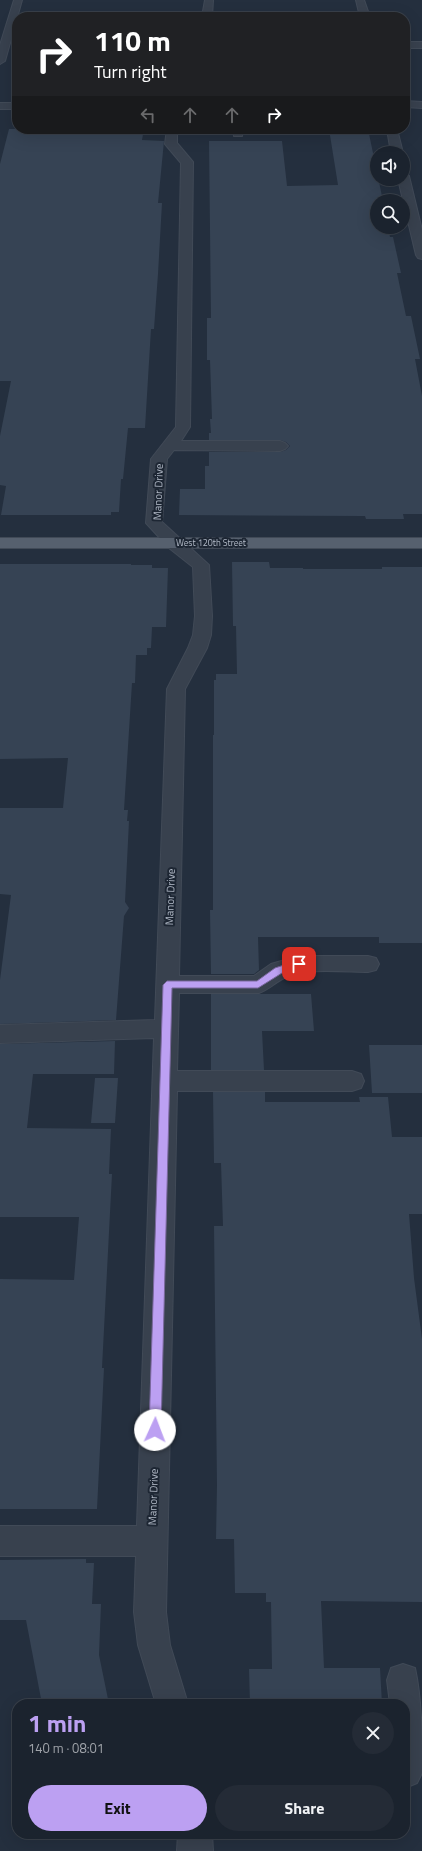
<!DOCTYPE html>
<html lang="en">
<head>
<meta charset="utf-8">
<style>
  body { margin:0; font-family:"Titillium Web",sans-serif; background:#242b36; color:#f1f3f6; height:100vh; display:flex; flex-direction:column; font-size:15px; white-space:nowrap }
  * { box-sizing:border-box; margin:0 }
  p { font-size:13px; color:#a0a4aa }
  .icon { flex:none; width:22px; height:22px; fill:none; stroke:currentColor; stroke-width:2; stroke-linecap:round; stroke-linejoin:round }
  .map { position:relative; flex:1; overflow:hidden }
  .panel { position:absolute; left:12px; top:1699px; width:398px; height:140px; display:flex; flex-direction:column; background:#1b232e; border-radius:16px; box-shadow:0 4px 16px #0002,0 0 0 1px #39404a }
  .panel>* { flex:none }
  .guide { position:absolute; left:12px; top:12px; width:398px; height:122px; border-radius:16px; box-shadow:0 4px 16px #0002,0 0 0 1px #39404a; background:#202124; color:#fff; overflow:hidden }
  .tools { position:absolute; left:370px; top:146px; display:grid; gap:8px }
  .tools a { display:grid; place-items:center; width:40px; height:40px; border-radius:50%; background:#1b232e; box-shadow:0 4px 16px #0002,0 0 0 1px #39404a; font-size:20px }
  .pin { position:absolute; display:grid; place-items:center; width:34px; height:34px; color:#fff; margin:-17px; border-radius:8px; box-shadow:0 2px 6px #0006 }
  .me { position:absolute; width:44px; margin:-22px; rotate:2deg; stroke-linejoin:round; filter:drop-shadow(0 0 3px #0008) }
  .turn { display:flex; align-items:center; gap:14px; height:84px; padding:0 16px; font-size:18px }
  .turn .icon { width:52px; height:52px; stroke-width:2.5 }
  .turn b { display:block; font-size:28px; line-height:34px }
  .lanes { display:flex; align-items:center; height:38px; padding:0 16px; background:#0003; justify-content:center; gap:20px; direction:ltr }
  .lanes .off { opacity:.35 }
  .round { display:grid; place-items:center; flex:none; width:42px; height:42px; border-radius:21px; background:#242b36 }
  .head { display:flex; align-items:center; justify-content:space-between; height:68px; padding:0 16px }
  h1 { font-size:24px; font-weight:700; line-height:30px; color:#bca0f2 }
  .cta { display:flex; gap:8px; margin-top:auto; padding:8px 16px }
  .cta a { flex:1; height:46px; border-radius:24px; background:#bca0f2; color:#111; font-size:16px; font-weight:700; line-height:46px; text-align:center }
  .cta a+a { background:#242b36; color:#f1f3f6 }
  .map>svg:first-child { display:block }
  .building { fill:#364354 }
  .lines { fill:none; stroke-linecap:round; stroke-linejoin:round }
  .minor-casing { stroke:#414a57; stroke-width:2 }
  .major-casing { stroke:#414a57; stroke-width:2 }
  .minor { fill:#38414e; fill-rule:evenodd }
  .major { fill:#56606e; fill-rule:evenodd }
  .route { fill:#bca0f2; stroke:#7a689d }
  .labels { text-anchor:middle; stroke-width:4; stroke-linejoin:round; paint-order:stroke }
  .far-street-label { font-size:9px; fill:#b4bcc9; stroke:#1d2633 }
  .street-label { font-size:11px; fill:#b4bcc9; stroke:#1d2633 }
</style>
</head>
<body>
<div class="map">
<svg width="422" height="1851" viewBox="0 0 422 1851">
  <rect width="100%" height="100%" fill="#242f3e"/>
  <path class="building" d="M 9,129 L 144,129 L 142,140 L 164,141 L 158,203 L 162,203 L 158,274 L 154,329 L 151,329 L 145,428 L 128,428 L 123,479 L 121,479 L 119,512 L 111,512 L 111,515 L 1,515 L 6,486 L 0,485 L 0,436 L 11,381 L 0,381 L 0,164 Z
    M 329,129 L 368,129 L 383,201 L 377,201 L 377,227 L 388,227 L 390,237 L 393,237 L 401,273 L 397,273 L 406,316 L 411,316 L 420,359 L 415,359 L 422,396 L 422,514 L 403,514 L 404,519 L 366,519 L 365,516 L 179,515 L 180,489 L 205,489 L 205,466 L 209,466 L 209,452 L 280,452 L 286,450 L 290,446 L 286,442 L 280,440 L 209,440 L 209,433 L 211,433 L 210,419 L 212,419 L 210,360 L 207,360 L 207,318 L 211,318 L 209,141 L 282,141 L 287,186 L 338,185 Z
    M 232,562 L 269,562 L 270,568 L 303,568 L 303,569 L 382,569 L 382,567 L 422,567 L 422,943 L 379,943 L 379,937 L 258,937 L 259,970 L 254,974 L 211,974 L 210,910 L 213,910 L 213,735 L 214,735 L 214,680 L 216,680 L 216,674 L 237,674 L 236,626 L 233,626 Z
    M 0,564 L 131,564 L 131,565 L 152,565 L 152,568 L 168,568 L 166,627 L 152,627 L 151,648 L 147,648 L 147,655 L 136,655 L 135,683 L 132,683 L 124,810 L 128,810 L 127,821 L 129,821 L 125,902 L 129,908 L 124,916 L 116,1020 L 0,1024 L 0,980 L 11,895 L 0,894 L 0,808 L 63,808 L 68,758 L 0,759 Z
    M 211,994 L 311,994 L 314,1031 L 262,1031 L 264,1070 L 211,1070 Z
    M 115,1041 L 114,1074 L 33,1074 L 27,1128 L 111,1129 L 109,1174 L 112,1174 L 102,1368 L 104,1368 L 97,1509 L 0,1509 L 0,1279 L 74,1280 L 79,1217 L 0,1217 L 0,1044 Z
    M 369,1045 L 422,1045 L 422,1093 L 372,1093 Z
    M 95,1078 L 118,1078 L 115,1123 L 91,1123 Z
    M 213,1092 L 265,1092 L 265,1102 L 360,1102 L 359,1097 L 388,1097 L 392,1137 L 422,1137 L 422,1214 L 409,1214 L 414,1278 L 422,1339 L 422,1602 L 321,1601 L 324,1668 L 380,1668 L 382,1704 L 250,1704 L 249,1669 L 272,1669 L 271,1602 L 266,1602 L 266,1593 L 235,1593 L 234,1539 L 216,1539 L 217,1485 L 214,1226 L 223,1226 L 221,1163 L 214,1163 Z
    M 86,1559 L 86,1563 L 94,1563 L 92,1604 L 101,1604 L 99,1655 L 109,1704 L 42,1704 L 26,1620 L 0,1620 L 0,1560 Z"/>
  <g class="lines">
    <g class="minor-casing">
      <path id="minor" d="M 14,0 L 22,0 L 5,61 L 0,64 L 0,45 Z
        M 205,0 L 213,0 L 212,17 L 202,17 Z
        M 356,0 L 364,0 L 370,17 L 360,17 Z
        M 405,42 L 422,42 L 422,48 L 405,48 Z
        M 405,101 L 422,102 L 422,108 L 405,107 Z
        M 0,103 L 17,103 L 17,109 L 0,109 Z
        M 167,129 L 177,129 L 177,143 L 193,162 L 190,427 L 181,441 L 280,441 L 285,443 L 288,446 L 285,449 L 280,451 L 174,450 L 167,459 L 162,522 L 209,565 L 212,616 L 211,635 L 207,648 L 185,689 L 179,976 L 254,976 L 271,964 L 299,956 L 368,956 L 376,958 L 379,964 L 376,970 L 368,972 C 347,972 306,968 288,976 C 278,980 270,989 259,993 L 179,993 L 177,1071 L 352,1071 L 361,1074 L 364,1081 L 361,1088 L 352,1091 L 177,1091 L 166,1612 L 170,1645 L 188,1704 L 156,1704 L 138,1645 L 134,1612 L 136,1556 L 0,1556 L 0,1526 L 137,1526 L 154,1038 L 0,1043 L 0,1025 L 155,1020 L 167,689 L 188,648 L 193,635 L 195,616 L 193,567 L 169,548 L 146,523 L 151,459 L 176,427 L 181,163 L 165,144 Z
        M 233,129 L 243,129 L 242,136 L 234,136 Z
        M 387,129 L 397,129 L 403,153 L 391,153 Z
        M 403,173 L 409,176 L 422,230 L 422,259 L 418,258 L 416,255 L 398,179 L 403,179 Z
        M 403,1664 L 415,1668 C 422,1700 422,1739 422,1773 L 417,1783 L 405,1788 L 405,1704 L 390,1704 L 387,1680 L 391,1668 Z
        M 178,1834 L 212,1834 L 213,1851 L 177,1851 Z"/>
    </g>
    <g class="major-casing">
      <path id="major" d="M 0,538 L 422,538 L 422,548 L 0,548 Z"/>
    </g>
    <use href="#minor" class="minor"/>
    <use href="#major" class="major"/>
  </g>
  <path class="route" d="M 299,960 L 304,964 L 302,966 L 282,973 L 258,988 L 172,988 L 161,1430 L 159,1434 L 155,1436 L 151,1434 L 149,1430 L 163,985 L 167,981 L 257,981 L 275,968 Z"/>
  <g class="labels">
    <g class="far-street-label">
      <text x="211" y="546">West 120th Street</text>
    </g>
    <g class="street-label">
      <text transform="translate(158 492) rotate(-88)" y="4">Manor Drive</text>
      <text transform="translate(170 897) rotate(-88)" y="4">Manor Drive</text>
      <text transform="translate(153 1497) rotate(-88)" y="4">Manor Drive</text>
    </g>
  </g>
</svg>
<div class="tools">
<a><svg class="icon" aria-label="sound" viewBox="0 0 24 24"><path d="M4 9h4l5-4v14l-5-4H4zM17 9q2 3 0 6"/></svg></a>
<a><svg class="icon" aria-label="search" viewBox="0 0 24 24"><circle cx="10" cy="10" r="6"/><path d="M15 15l6 6"/></svg></a>
</div>
<div class="pin" style="left:299px;top:964px;background:#d93025"><svg class="icon" aria-label="arrive" viewBox="0 0 24 24"><path d="M6 21V4h12l-3 4 3 4H6"/></svg></div>
<svg class="me" style="left:155px;top:1430px" viewBox="-20 -20 40 40"><circle r="19" fill="#fff"/><path d="M0-13L10 11 0 6-10 11z" fill="#bca0f2"/></svg>
<div class="guide">
<div class="turn"><svg class="icon" aria-label="right" viewBox="0 0 24 24"><path d="M7 20v-9h11M14 6l5 5-5 5"/></svg><div><b>110 m</b>Turn right</div></div>
<div class="lanes"><svg class="icon off" aria-label="left" viewBox="0 0 24 24"><path d="M17 20v-9H6M10 6l-5 5 5 5"/></svg><svg class="icon off" aria-label="ahead" viewBox="0 0 24 24"><path d="M12 20V5M6 11l6-6 6 6"/></svg><svg class="icon off" aria-label="ahead" viewBox="0 0 24 24"><path d="M12 20V5M6 11l6-6 6 6"/></svg><svg class="icon" aria-label="right" viewBox="0 0 24 24"><path d="M7 20v-9h11M14 6l5 5-5 5"/></svg></div>
</div>
<section class="panel">
<div class="head"><div><h1>1 min</h1><p>140 m · 08:01</p></div><a class="round"><svg class="icon" aria-label="close" viewBox="0 0 24 24"><path d="M6 6l12 12M18 6L6 18"/></svg></a></div>
<div class="cta"><a>Exit</a><a>Share</a></div>
</section>
</div>
</body>
</html>
